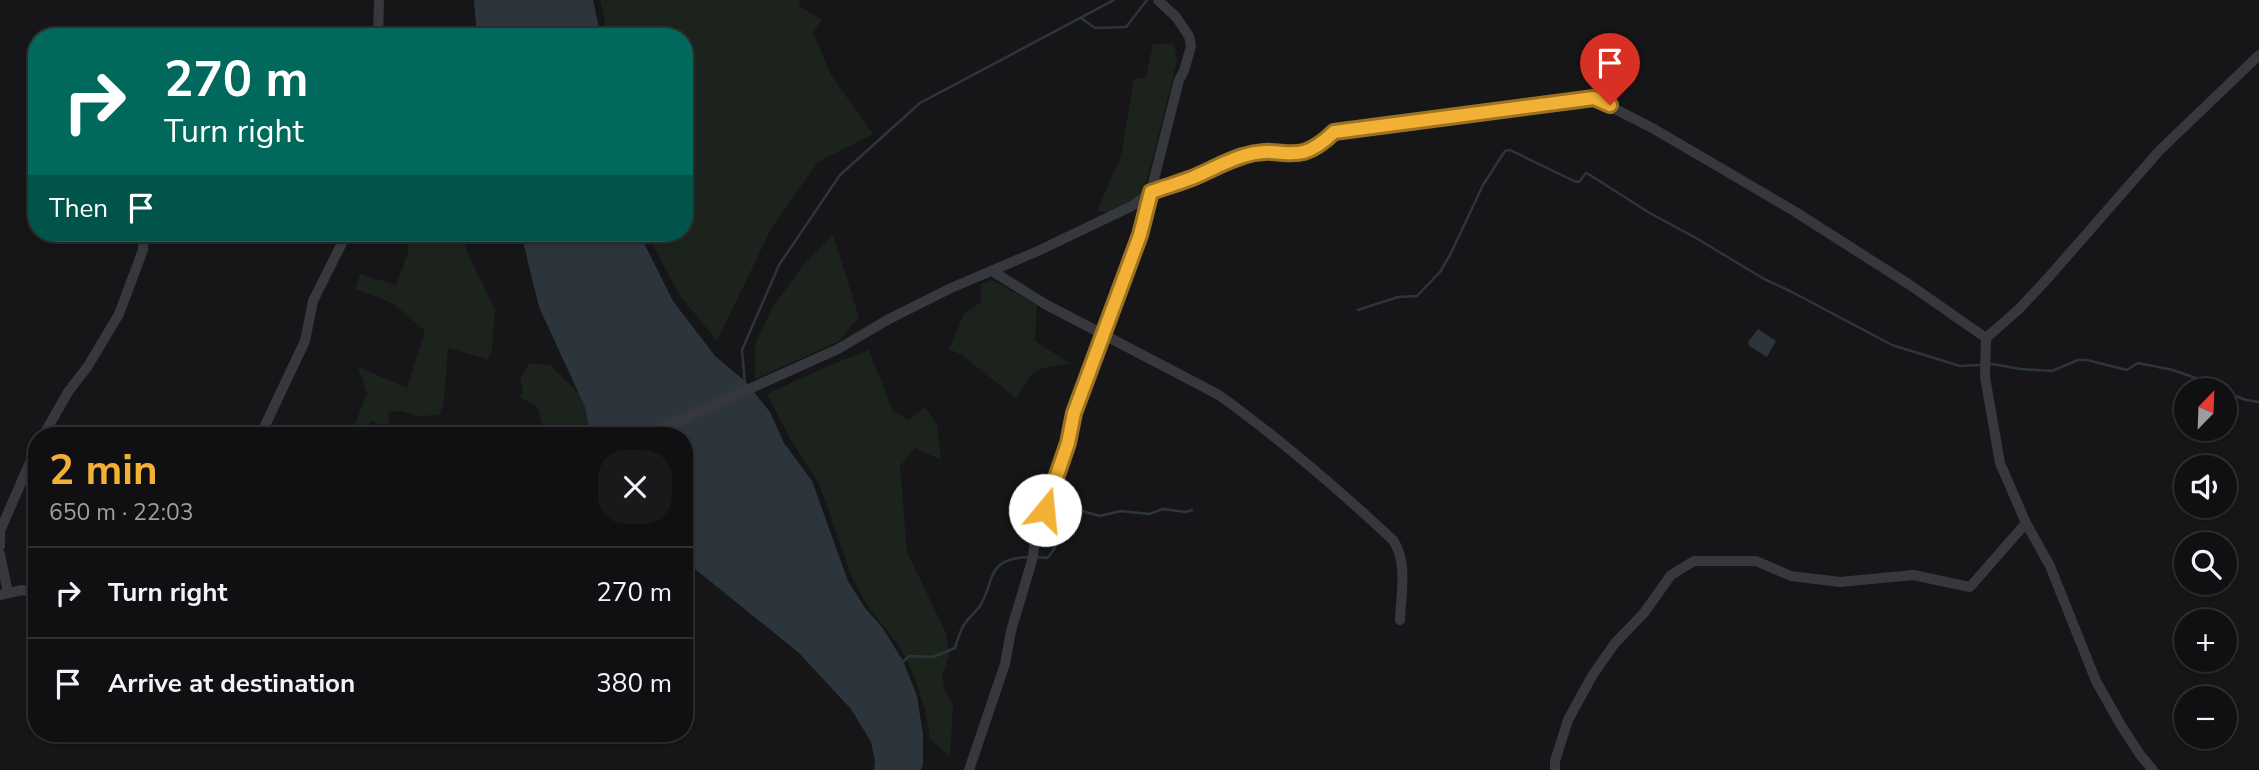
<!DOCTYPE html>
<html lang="en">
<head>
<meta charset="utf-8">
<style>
  body { margin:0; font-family:"Nunito Sans",sans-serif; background:#19191b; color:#f1f3f6; height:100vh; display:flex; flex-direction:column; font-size:26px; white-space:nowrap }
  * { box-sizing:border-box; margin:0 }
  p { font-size:23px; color:#9c9d9f }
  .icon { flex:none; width:38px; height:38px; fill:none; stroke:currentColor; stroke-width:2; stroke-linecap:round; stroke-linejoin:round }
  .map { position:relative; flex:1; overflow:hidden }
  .panel { position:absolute; left:28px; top:427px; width:665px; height:315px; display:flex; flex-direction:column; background:#101012; border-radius:28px; box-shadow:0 2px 5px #0004,0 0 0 2px #303032 }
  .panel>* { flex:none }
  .top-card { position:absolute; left:28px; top:28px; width:665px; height:214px; border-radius:28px; box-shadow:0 2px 5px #0004,0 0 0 2px #303032; background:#00695c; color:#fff; overflow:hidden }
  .needle { width:46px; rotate:23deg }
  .fabs { position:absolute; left:2174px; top:378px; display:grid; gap:14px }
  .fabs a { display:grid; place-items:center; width:63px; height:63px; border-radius:50%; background:#101012; box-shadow:0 2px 5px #0004,0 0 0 2px #303032; font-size:35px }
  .pin { position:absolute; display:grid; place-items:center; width:60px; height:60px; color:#fff; margin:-72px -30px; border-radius:50% 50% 50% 0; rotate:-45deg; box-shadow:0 0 7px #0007 }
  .pin .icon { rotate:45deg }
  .me { position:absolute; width:77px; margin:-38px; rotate:17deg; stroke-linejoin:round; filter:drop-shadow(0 0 5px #0008) }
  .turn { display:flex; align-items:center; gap:24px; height:147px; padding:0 21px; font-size:32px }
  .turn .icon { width:91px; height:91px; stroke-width:2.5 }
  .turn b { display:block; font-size:49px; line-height:60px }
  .then { display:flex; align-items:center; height:66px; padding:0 21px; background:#0003; gap:14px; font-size:26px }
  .round { display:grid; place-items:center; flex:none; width:74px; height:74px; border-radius:28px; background:#19191b }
  .head { display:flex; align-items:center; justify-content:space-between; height:119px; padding:0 21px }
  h1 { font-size:42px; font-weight:700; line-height:52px; color:#f2b134 }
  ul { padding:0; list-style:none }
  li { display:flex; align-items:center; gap:21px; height:91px; padding:0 21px; border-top:2px solid #303032 }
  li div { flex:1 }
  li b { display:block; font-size:26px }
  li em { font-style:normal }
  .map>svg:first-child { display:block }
  .green { fill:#1c231d }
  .water { fill:#2c353c }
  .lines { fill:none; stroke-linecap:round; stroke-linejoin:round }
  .stream { stroke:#2c353c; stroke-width:2.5 }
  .street { stroke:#37383d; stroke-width:10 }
  .route-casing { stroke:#9d7322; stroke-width:18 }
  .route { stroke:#f2b134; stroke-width:12 }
</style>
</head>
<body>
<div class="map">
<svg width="2259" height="770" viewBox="0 0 2259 770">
  <rect width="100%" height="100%" fill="#161618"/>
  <path class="green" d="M 600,0 L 799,0 L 800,6 L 822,20 L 813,32 L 831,75 L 873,134 L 818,162 L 772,227 L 717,341 L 678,293 L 647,233 L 684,233 L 684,37 L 608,37 Z
    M 1174,43 L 1177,61 L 1143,195 L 1110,213 L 1097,211 L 1121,156 L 1134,79 L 1146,77 L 1153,44 Z
    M 410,233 L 463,233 L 466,250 L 495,309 L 492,350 L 488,359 L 448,348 L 444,399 L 440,415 L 418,416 L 401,411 L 388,412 L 390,422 L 384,427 L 372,421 L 358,436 L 346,436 L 348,429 L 356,422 L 367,393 L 358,367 L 407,388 L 425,331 L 394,304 L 356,289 L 360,274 L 396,285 L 408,253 Z
    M 833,235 L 859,317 L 839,341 L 755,379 L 755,345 L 771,310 L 803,265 Z
    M 992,280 L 1037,305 L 1035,341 L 1071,364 C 1035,369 1034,366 1017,399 L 962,355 L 949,349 L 964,314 L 981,302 L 981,284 Z
    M 869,350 L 893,411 L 909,420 L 925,407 L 937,425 L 941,460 L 915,448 L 900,466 L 907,552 L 946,633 L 949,655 L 942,677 L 944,688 L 953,704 L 950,757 L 930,739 L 925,710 L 915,678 L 900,647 L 870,609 L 853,580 L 819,484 L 792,442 L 767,394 L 828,366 Z
    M 530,363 L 550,365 L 580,395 L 585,407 L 589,427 L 586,436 L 544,436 L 542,422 L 537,407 L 520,397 L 523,390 L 520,378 Z"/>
  <path class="water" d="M 474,0 L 593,0 L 601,37 L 477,37 Z
    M 521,233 L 639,233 L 673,301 L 715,356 L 745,381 L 770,412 L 784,443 L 812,481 L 848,581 L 865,608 L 882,627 L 903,661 L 917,696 L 923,735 L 923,765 L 921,770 L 874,770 L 875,761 L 871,742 L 851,709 L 799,653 L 684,560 L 684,436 L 594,436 L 589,427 L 585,407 L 539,307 Z
    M 1758,329 L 1776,341 L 1767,357 L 1749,346 L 1748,342 Z"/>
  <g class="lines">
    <path class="stream" d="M 1081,18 L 1095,28 L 1126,27 L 1147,0
      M 1358,310 L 1398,297 L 1417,296 L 1440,272 L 1450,255 L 1483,185 L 1505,151 L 1510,150 L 1574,181 L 1579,182 L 1586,173 L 1590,175 L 1648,212 L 1696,238 L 1764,279 L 1790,291 L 1892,345 L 1960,366 L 1981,365
      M 1987,363 L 2020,369 L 2052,371 L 2078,360 L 2087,360 L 2127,370 L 2138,363 L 2173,370 L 2221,387 L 2230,394 L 2246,400 L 2259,402
      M 745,385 L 742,350 L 779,265 L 840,175 L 920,103 L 1114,0
      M 1036,557 L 1047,558 C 1060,546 1061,523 1071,508 L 1100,516 L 1121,511 L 1149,514 L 1163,509 L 1186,512 L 1192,510
      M 901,664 L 909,656 L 933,657 L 955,648 C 958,639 960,629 966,622 C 970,616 976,612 980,606 C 996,579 985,559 1029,557"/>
    <path class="street" d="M 378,37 L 379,0
      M 992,271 L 1045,304 L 1219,395 C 1280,439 1338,489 1393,540 C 1408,562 1401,595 1400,620
      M 43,436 L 68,392 L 88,366 L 119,314 L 143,250 L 144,233
      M 260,436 L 305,341 L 313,301 L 347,233
      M 645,436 L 838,349 L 889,319 L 951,288 L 1038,251 L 1132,206 L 1151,192 L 1189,179 L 1241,156 L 1256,152 L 1300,155 L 1320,145 L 1333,132 L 1594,98 L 1654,129 L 1794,211 L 1910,285 L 1986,338
      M 0,531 L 37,446
      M 0,532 L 0,546
      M 0,554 L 8,593
      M 0,595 L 22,590 L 37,592
      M 969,770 L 1005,664 L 1011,631 L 1033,557 L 1035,538 L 1067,443 L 1074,413 L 1140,235 L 1179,80 L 1184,71 L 1191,46 L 1189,36 L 1176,17 L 1158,0
      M 1555,770 L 1555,761 L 1568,720 L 1592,676 L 1615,643 L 1644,613 L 1671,575 L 1694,561 L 1756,561 L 1791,576 L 1840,582 L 1913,575 L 1970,587 L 2026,523
      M 2153,770 L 2141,756 L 2122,727 L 2096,681 L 2050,566 L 2026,523 L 2000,463 L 1985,377 L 1986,338 L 2019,309 L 2048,278 L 2159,151 L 2259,55"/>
  </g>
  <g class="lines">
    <g class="route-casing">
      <path id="route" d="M 1045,510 L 1068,443 L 1074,413 L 1140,235 L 1151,192 C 1165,187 1179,183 1192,178 C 1209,171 1226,161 1243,156 C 1284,142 1294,171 1334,132 L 1594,98 L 1610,105"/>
    </g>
    <use href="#route" class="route"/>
  </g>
</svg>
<div class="fabs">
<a><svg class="needle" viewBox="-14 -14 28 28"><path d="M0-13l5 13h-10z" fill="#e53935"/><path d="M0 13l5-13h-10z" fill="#9c9d9f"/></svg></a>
<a><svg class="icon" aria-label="sound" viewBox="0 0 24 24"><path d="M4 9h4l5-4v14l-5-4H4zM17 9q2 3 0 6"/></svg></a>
<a><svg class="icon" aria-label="search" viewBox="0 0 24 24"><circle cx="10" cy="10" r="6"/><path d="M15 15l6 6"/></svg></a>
<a>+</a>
<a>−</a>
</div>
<div class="pin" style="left:1610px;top:105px;background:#d93025"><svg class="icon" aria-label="arrive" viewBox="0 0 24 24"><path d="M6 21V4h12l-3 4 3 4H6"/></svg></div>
<svg class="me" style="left:1045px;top:510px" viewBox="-20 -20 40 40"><circle r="19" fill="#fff"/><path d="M0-13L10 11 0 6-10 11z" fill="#f2b134"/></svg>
<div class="top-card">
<div class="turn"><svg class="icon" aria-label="right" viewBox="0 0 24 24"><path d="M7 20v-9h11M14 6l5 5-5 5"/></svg><div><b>270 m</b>Turn right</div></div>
<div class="then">Then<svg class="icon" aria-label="arrive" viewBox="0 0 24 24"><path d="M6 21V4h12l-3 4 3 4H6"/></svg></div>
</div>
<section class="panel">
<div class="head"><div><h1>2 min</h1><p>650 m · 22:03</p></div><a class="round"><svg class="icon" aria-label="close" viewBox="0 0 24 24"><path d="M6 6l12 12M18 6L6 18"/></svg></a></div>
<ul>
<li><svg class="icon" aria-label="right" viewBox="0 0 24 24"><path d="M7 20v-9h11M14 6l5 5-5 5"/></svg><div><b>Turn right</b></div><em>270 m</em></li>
<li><svg class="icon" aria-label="arrive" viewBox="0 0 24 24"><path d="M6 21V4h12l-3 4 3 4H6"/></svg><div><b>Arrive at destination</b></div><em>380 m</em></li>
</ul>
</section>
</div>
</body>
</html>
